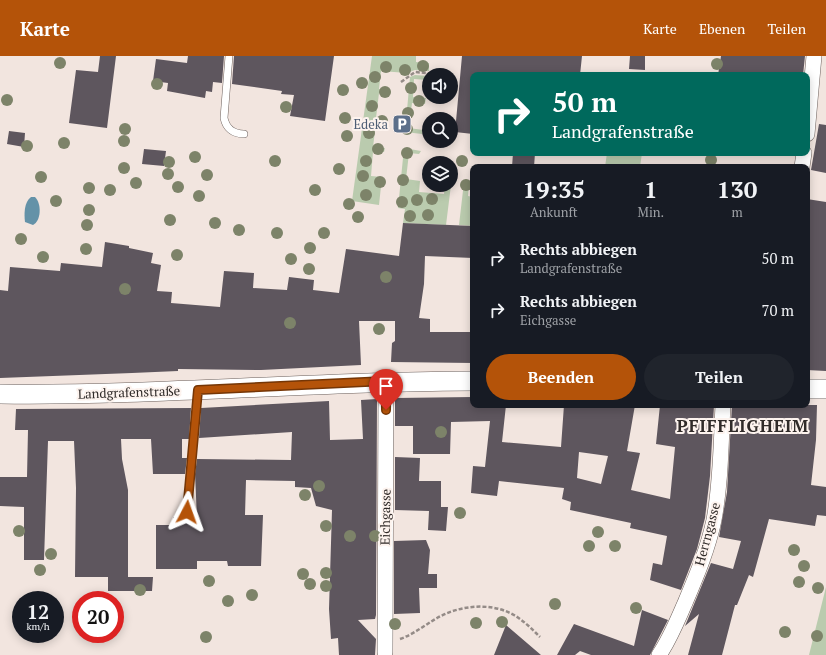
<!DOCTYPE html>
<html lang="de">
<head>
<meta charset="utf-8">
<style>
  body { margin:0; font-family:"PT Serif",serif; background:#20242c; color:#f1f3f6; height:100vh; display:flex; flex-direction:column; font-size:15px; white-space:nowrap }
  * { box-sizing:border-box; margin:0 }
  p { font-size:13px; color:#9ea1a6 }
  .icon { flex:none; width:22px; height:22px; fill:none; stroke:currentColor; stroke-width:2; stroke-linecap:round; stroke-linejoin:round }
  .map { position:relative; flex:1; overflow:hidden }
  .details { position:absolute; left:470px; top:108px; width:340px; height:244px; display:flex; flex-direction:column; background:#171b24; border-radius:8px; box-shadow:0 2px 10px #0003 }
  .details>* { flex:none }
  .top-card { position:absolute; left:470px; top:16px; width:340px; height:84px; border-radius:8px; box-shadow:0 2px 10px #0003; background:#00695c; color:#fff; overflow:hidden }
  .buttons { position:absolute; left:422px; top:12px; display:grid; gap:8px }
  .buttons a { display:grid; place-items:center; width:36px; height:36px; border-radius:50%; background:#171b24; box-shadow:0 2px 10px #0003; font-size:20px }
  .speed { position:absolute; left:12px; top:535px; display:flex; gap:8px; font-size:20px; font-weight:700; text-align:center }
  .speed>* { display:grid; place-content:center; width:52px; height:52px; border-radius:50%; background:#171b24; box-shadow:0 2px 10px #0003; line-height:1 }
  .speed small { font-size:10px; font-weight:400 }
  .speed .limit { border:6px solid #d22; background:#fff; color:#111 }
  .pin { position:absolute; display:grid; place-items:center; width:34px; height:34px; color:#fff; margin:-41px -17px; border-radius:50% 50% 50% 0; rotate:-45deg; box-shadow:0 0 4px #0007 }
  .pin .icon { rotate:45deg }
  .me { position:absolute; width:44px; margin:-22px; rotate:4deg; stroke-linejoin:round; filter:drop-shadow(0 0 3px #0008) }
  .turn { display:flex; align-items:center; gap:14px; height:84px; padding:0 16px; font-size:18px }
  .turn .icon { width:52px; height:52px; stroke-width:2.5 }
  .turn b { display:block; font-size:28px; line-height:34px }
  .eta { display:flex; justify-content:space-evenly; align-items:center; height:68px; text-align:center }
  .eta b { font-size:24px; font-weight:800; line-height:28px }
  .action { display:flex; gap:8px; margin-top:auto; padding:8px 16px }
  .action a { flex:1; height:46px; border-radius:24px; background:#b45309; color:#fff; font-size:16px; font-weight:800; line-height:46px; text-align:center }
  .action a+a { background:#20242c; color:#f1f3f6 }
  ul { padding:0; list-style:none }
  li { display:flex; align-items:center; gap:12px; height:52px; padding:0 16px }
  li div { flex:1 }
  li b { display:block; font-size:15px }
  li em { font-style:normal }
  header { display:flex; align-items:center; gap:24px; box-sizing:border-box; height:56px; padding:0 20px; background:#b45309; color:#fff }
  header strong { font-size:19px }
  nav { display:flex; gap:22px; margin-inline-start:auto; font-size:14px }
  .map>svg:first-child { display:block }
  .green { fill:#bacbae }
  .water { fill:#6492a8 }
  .building { fill:#5e565e; fill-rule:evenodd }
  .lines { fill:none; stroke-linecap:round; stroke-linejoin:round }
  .service-casing { stroke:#6c605c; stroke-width:8 }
  .minor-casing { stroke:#6c605c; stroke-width:16 }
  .tertiary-casing { stroke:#6c605c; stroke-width:20 }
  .path { stroke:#948b87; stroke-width:2.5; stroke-dasharray:4 2; stroke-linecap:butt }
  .service { stroke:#fff; stroke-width:7 }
  .minor { stroke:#fff; stroke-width:15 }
  .tertiary { stroke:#fff; stroke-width:19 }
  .tree { fill:#7d8369 }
  .route-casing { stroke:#753606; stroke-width:10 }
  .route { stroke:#b45309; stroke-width:7 }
  .labels { text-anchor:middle; stroke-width:4; stroke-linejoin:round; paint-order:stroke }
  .service-label { font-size:13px; fill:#4e5e75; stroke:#fdf3ee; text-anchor:end }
  .street-label { font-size:13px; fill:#302b29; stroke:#fdf3ee }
  .district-label { font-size:17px; font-weight:bold; letter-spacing:1px; fill:#302b29; stroke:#fdf3ee }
</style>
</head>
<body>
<header>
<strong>Karte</strong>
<nav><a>Karte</a><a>Ebenen</a><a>Teilen</a></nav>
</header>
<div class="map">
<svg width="826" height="599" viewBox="0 0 826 599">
  <rect width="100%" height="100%" fill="#f2e5df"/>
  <path class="green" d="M 372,0 L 416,0 L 416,6 L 429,7 L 429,15 L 415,14 L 407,17 L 381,15 L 379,33 L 391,35 L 390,38 L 379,37 L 376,62 L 388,63 L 387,67 L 376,67 L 373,91 L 385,92 L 384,96 L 373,96 L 371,120 L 382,121 L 379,149 L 352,145 Z
    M 415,19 L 428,20 L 428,24 L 414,23 L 413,41 L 426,42 L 425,48 L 412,47 L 409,72 L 423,74 L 422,78 L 405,76 L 410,21 Z
    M 404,92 L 421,95 L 419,98 L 409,97 L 406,123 L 420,125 L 419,136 L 444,138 L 445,129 L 451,129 L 446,169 L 403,167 L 405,153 L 398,152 Z
    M 607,97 L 642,97 L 640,111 L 605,111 Z
    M 464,126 L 469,127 L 468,140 L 473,141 L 473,170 L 459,169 Z
    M 826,531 L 826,599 L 809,599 Z"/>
  <path class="water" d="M 31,141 L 35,141 C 42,148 41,165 33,169 L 25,166 C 24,158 24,146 31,141 Z"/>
  <path class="building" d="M 100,0 L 116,0 L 107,72 L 69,67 L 76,14 L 98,16 Z
    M 188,0 L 224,0 L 222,27 L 213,26 L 212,36 L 206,35 L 205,42 L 167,35 L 168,27 L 153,25 L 156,3 L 187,7 Z
    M 234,0 L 334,0 L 325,65 L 290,60 L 294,39 L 281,38 L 282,35 L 232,28 Z
    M 462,0 L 582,0 L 580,19 L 473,19 L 473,78 L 455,76 Z
    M 630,0 L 645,0 L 645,14 L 629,13 Z
    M 721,0 L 805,0 L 803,19 L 718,19 Z
    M 819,68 L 826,69 L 826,117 L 811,114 Z
    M 9,75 L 25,77 L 24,91 L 7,88 Z
    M 144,93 L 166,95 L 164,110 L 142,108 Z
    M 513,97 L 535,97 L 534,111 L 512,111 Z
    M 807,143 L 826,146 L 826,315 L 807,314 Z
    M 403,167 L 473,170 L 473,202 L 425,200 L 424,228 L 419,262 L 430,263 L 430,276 L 473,276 L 473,307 L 391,306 L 392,287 L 395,285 L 395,265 L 359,265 L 361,309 L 261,314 L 178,313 L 178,315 L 132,317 L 0,322 L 0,234 L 8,235 L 10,211 L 60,215 L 61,207 L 102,211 L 105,186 L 129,190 L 129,192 L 153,197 L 151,207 L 161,209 L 157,235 L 172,236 L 171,247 L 220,251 L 224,215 L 254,217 L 253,232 L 287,234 L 289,221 L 314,224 L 313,234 L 339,237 L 346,193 L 399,200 Z
    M 473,341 L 473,349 L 506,349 L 502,386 L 561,391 L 564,349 L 635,349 L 627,395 L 640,397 L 631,434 L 670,443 L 675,391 L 656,388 L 660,349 L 714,349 L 710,420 L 705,462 L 697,493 L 681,534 L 650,524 L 653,507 L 662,509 L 667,480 L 630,472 L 631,467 L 570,454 L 571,446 L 562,443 L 564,432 L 499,425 L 497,440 L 471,437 L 473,410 L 485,411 L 490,365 L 451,366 L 450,398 L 413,398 L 413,370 L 395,370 L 395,342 ZM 579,396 L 608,400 L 601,428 L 577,422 Z
    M 377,343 L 376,559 L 375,563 L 358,564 L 376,583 L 375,599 L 339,599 L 338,582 L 331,583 L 329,553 L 332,454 L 316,450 L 311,432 L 295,431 L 295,425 L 246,424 L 245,459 L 263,459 L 261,510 L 228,510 L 227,505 L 197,505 L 197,513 L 156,513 L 156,469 L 173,469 L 173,461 L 197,462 L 195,418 L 197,403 L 291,404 L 292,376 L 199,382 L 201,352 L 329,345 L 330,384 L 363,383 L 361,344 Z
    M 732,349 L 817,349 L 816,384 L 811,429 L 826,431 L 826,460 L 817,459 L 815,470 L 769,463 L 753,521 L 749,519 L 737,549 L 735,549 L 722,599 L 688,599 L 699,558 L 685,570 L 711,507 L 733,513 L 741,485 L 719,481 L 727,436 Z
    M 191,352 L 189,383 L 182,383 L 182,402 L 187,402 L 185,418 L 153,418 L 151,383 L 121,383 L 122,403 L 128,434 L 128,521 L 153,521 L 152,535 L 108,535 L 108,521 L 75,521 L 76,432 L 74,385 L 48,385 L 44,504 L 24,504 L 24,451 L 0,450 L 0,421 L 27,421 L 28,374 L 15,374 L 16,353 Z
    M 395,401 L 420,402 L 419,425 L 441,425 L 441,451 L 448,451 L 446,475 L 428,474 L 429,455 L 395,454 Z
    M 426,484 L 430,494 L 428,518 L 437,518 L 437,532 L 419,532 L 420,557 L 394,558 L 394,485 Z
    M 642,554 L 668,564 L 650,599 L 591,599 L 580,595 L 575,599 L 557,599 L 574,568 L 634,590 Z
    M 506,569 L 541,599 L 494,599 Z"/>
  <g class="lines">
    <g class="service-casing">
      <path id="service" d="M 229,0 L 224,62 C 226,72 233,78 244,78
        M 187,456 L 198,334"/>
    </g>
    <g class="minor-casing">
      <path id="minor" d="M 807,78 L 814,0
        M 802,111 L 804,97
        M 385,596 L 386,325
        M 659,599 C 670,583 677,565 685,547 C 696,521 708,493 714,464 C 721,426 721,387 723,349"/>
    </g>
    <g class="tertiary-casing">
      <path id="tertiary" d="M 807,333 L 826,333
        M 0,338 C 158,340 315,325 473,325"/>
    </g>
    <path class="path" d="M 401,26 L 415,16 L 437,18
      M 400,583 C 414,578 425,569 437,562 C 460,549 491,546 514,559 C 524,565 532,573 540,581"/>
    <use href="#service" class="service"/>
    <use href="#minor" class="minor"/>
    <use href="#tertiary" class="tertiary"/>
  </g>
  <g class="tree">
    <circle cx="60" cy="7" r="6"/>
    <circle cx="717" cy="8" r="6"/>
    <circle cx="423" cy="10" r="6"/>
    <circle cx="386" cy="11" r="6"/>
    <circle cx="405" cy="14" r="6"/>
    <circle cx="375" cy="21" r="6"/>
    <circle cx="362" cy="27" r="6"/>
    <circle cx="157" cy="28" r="6"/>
    <circle cx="411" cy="32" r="6"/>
    <circle cx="343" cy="34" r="6"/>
    <circle cx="385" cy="36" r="6"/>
    <circle cx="7" cy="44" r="6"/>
    <circle cx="419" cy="45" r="6"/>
    <circle cx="372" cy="50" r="6"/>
    <circle cx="286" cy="51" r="6"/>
    <circle cx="408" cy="57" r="6"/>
    <circle cx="345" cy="62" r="6"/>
    <circle cx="382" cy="65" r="6"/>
    <circle cx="125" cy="73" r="6"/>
    <circle cx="407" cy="73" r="6"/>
    <circle cx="369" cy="77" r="6"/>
    <circle cx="347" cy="80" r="6"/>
    <circle cx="124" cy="85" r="6"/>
    <circle cx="64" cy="87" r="6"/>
    <circle cx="27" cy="90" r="6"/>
    <circle cx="378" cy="93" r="6"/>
    <circle cx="407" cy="97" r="6"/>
    <circle cx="195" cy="101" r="6"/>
    <circle cx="711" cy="104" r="6"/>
    <circle cx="275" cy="105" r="6"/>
    <circle cx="366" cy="105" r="6"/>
    <circle cx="462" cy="105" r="6"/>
    <circle cx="169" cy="106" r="6"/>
    <circle cx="124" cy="112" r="6"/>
    <circle cx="339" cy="113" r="6"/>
    <circle cx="168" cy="118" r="6"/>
    <circle cx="207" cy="119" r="6"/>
    <circle cx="363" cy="120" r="6"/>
    <circle cx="41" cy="121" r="6"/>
    <circle cx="403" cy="124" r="6"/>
    <circle cx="380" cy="126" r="6"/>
    <circle cx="136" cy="127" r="6"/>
    <circle cx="466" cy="129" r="6"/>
    <circle cx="178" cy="131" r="6"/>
    <circle cx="89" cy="132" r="6"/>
    <circle cx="110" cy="134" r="6"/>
    <circle cx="315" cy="134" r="6"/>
    <circle cx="366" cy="139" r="6"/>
    <circle cx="199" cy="140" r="6"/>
    <circle cx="432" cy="143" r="6"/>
    <circle cx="417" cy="144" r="6"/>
    <circle cx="56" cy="145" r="6"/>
    <circle cx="402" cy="146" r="6"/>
    <circle cx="349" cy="148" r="6"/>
    <circle cx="89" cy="154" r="6"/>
    <circle cx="428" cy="159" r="6"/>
    <circle cx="410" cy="160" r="6"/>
    <circle cx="358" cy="161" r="6"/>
    <circle cx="170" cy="164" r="6"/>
    <circle cx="215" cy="167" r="6"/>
    <circle cx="87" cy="169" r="6"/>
    <circle cx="239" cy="174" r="6"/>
    <circle cx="277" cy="177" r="6"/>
    <circle cx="324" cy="177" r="6"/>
    <circle cx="21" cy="183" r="6"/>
    <circle cx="310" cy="192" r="6"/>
    <circle cx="86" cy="193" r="6"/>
    <circle cx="177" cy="199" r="6"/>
    <circle cx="43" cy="201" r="6"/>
    <circle cx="291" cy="203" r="6"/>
    <circle cx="309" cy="213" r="6"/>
    <circle cx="386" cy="221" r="6"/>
    <circle cx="125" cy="233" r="6"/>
    <circle cx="290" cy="267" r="6"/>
    <circle cx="379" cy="273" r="6"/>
    <circle cx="441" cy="376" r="6"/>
    <circle cx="319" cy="430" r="6"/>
    <circle cx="305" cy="439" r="6"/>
    <circle cx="460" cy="457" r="6"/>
    <circle cx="326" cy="470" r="6"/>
    <circle cx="19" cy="475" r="6"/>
    <circle cx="598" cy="476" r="6"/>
    <circle cx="350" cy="480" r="6"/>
    <circle cx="375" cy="480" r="6"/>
    <circle cx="589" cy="490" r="6"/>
    <circle cx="615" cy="490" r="6"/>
    <circle cx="794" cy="494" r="6"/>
    <circle cx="51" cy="498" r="6"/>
    <circle cx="804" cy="510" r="6"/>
    <circle cx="40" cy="514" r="6"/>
    <circle cx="326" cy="517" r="6"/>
    <circle cx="303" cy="518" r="6"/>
    <circle cx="209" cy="525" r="6"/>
    <circle cx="799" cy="526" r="6"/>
    <circle cx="310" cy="528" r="6"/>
    <circle cx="326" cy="530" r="6"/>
    <circle cx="818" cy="532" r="6"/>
    <circle cx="140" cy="534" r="6"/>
    <circle cx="252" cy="539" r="6"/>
    <circle cx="228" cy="545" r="6"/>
    <circle cx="555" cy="548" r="6"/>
    <circle cx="636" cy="552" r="6"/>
    <circle cx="502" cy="566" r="6"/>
    <circle cx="476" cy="567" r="6"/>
    <circle cx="395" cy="568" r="6"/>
    <circle cx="785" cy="576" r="6"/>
    <circle cx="817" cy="580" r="6"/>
    <circle cx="206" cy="581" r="6"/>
  </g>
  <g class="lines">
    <g class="route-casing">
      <path id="route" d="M 187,456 L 198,334 L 386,325 L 386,354"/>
    </g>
    <use href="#route" class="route"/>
  </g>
  <defs>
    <g id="parking-square" transform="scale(1)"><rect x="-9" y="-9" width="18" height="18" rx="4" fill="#5c6f8a" stroke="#fdf3ee"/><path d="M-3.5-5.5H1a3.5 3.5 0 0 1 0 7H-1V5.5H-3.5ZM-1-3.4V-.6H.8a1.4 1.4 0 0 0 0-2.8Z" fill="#fff"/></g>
  </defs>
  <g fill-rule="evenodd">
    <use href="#parking-square" x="402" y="68"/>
  </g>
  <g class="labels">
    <g class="service-label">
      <text x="388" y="73">Edeka</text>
    </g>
    <g class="street-label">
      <text transform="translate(129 336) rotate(-2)" y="5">Landgrafenstraße</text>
      <text transform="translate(385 461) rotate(-89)" y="5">Eichgasse</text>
      <text transform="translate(707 478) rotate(-75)" y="5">Herrngasse</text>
    </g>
    <g class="district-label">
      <text x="743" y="376">PFIFFLIGHEIM</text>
    </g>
  </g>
</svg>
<div class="buttons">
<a><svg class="icon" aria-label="sound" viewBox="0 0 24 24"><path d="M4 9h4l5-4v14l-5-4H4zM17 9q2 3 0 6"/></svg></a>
<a><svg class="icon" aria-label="search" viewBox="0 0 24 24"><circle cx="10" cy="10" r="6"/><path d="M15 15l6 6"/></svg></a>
<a><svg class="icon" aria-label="layers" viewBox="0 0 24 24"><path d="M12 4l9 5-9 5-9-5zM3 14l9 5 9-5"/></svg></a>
</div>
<div class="speed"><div>12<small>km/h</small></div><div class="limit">20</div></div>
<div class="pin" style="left:386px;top:354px;background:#d93025"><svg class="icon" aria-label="arrive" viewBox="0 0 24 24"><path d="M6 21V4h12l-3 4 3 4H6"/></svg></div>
<svg class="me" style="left:187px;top:456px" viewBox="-20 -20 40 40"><path d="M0-17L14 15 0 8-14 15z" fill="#b45309" stroke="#fff" stroke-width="4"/></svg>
<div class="top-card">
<div class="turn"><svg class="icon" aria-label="right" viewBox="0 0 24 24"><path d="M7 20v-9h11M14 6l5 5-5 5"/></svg><div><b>50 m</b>Landgrafenstraße</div></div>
</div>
<section class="details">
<div class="eta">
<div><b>19:35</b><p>Ankunft</p></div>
<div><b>1</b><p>Min.</p></div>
<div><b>130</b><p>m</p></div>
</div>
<ul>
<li><svg class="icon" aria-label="right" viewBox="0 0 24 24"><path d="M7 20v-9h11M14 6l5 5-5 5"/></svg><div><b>Rechts abbiegen</b><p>Landgrafenstraße</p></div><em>50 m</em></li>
<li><svg class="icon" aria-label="right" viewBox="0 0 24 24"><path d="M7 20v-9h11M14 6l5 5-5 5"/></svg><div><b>Rechts abbiegen</b><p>Eichgasse</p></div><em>70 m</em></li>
</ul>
<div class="action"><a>Beenden</a><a>Teilen</a></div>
</section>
</div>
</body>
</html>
